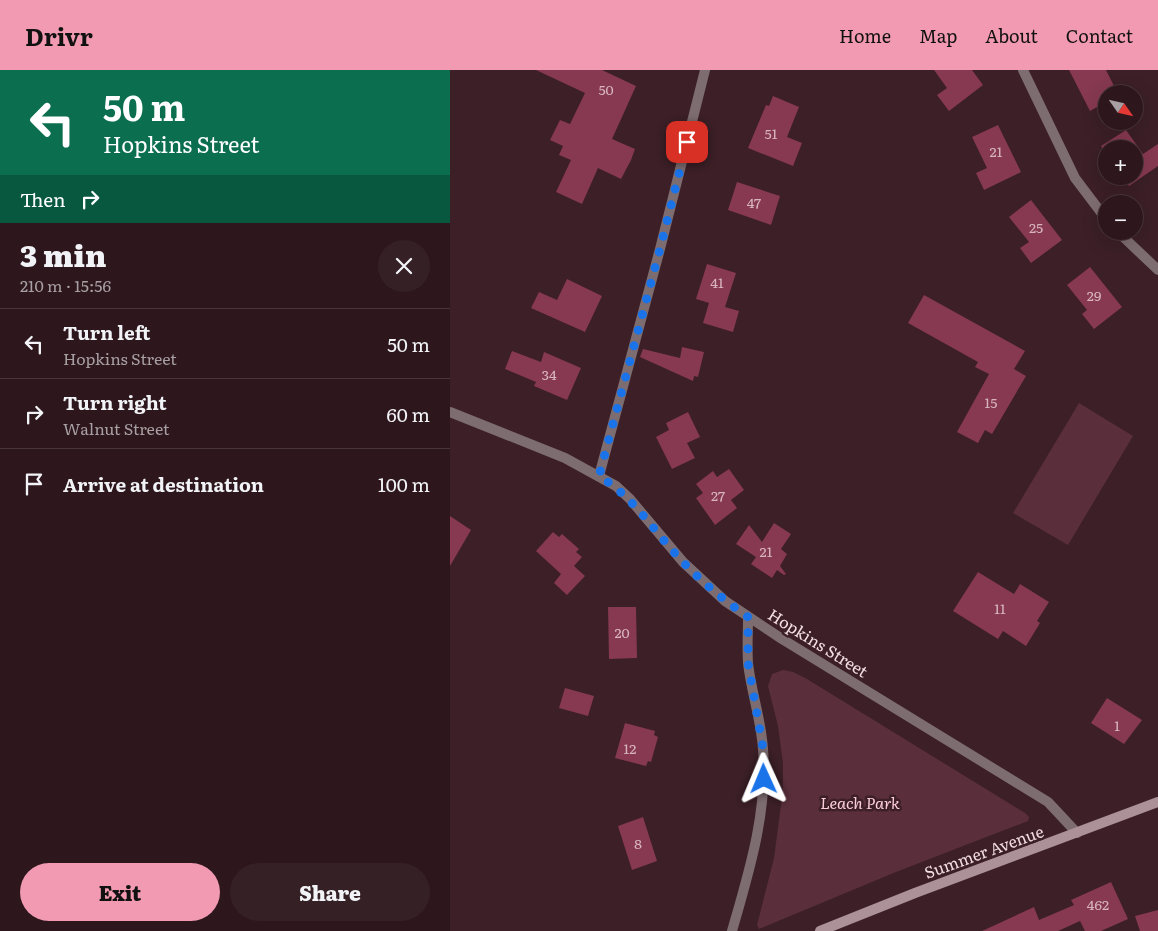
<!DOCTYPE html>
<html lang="en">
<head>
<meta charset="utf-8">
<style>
  body { margin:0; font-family:Literata,serif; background:#352026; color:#f1f3f6; height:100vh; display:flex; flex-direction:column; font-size:19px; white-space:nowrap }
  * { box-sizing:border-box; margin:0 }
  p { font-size:16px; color:#a79fa4 }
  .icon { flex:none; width:28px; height:28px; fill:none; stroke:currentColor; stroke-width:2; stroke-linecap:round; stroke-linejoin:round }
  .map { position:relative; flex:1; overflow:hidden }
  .details { display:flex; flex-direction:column; background:#2d171d; width:450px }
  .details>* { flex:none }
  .top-card { background:#0b6e4f; color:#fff; overflow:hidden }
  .needle { width:32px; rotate:124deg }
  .tools { position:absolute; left:648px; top:15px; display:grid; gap:10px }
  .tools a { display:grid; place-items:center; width:45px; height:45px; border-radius:50%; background:#2d171d; box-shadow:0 5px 20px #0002,0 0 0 1px #48363b; font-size:25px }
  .pin { position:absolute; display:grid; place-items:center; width:42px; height:42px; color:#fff; margin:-21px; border-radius:10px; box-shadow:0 2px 8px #0006 }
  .me { position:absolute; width:55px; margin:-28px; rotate:359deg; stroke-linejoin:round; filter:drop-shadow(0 0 4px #0008) }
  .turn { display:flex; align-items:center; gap:18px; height:105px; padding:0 20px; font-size:22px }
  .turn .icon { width:65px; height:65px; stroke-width:2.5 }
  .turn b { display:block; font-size:35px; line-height:42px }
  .then { display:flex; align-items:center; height:48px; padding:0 20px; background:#0003; gap:10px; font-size:19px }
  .round { display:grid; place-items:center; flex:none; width:52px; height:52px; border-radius:26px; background:#352026 }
  .overview { display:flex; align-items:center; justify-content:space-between; height:85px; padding:0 20px }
  h1 { font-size:30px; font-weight:800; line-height:38px }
  .action { display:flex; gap:10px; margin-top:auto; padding:10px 20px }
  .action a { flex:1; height:58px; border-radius:30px; background:#f19ab1; color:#111; font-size:20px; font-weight:800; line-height:58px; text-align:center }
  .action a+a { background:#352026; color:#f1f3f6 }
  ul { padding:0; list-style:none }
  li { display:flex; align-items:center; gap:15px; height:70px; padding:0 20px; border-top:1px solid #48363b }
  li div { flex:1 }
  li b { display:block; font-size:19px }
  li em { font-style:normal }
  header { display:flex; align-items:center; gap:30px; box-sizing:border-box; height:70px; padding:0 25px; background:#f19ab1; color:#111 }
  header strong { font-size:24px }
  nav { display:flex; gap:28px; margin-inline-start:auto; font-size:18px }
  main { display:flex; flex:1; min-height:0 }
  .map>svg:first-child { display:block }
  .green { fill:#5a2f3b }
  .building { fill:#863951 }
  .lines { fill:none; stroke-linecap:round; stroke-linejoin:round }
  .street { stroke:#7d6c70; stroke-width:10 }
  .secondary { stroke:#ac9298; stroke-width:10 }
  .route { stroke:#1a73e8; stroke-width:9; stroke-dasharray:0 16.2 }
  .labels { text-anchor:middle; stroke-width:5; stroke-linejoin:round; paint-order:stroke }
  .number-label { font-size:14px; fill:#d8b5be }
  .street-label { font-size:16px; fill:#f3dee3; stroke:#3c1f27 }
  .park-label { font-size:16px; font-style:italic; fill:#fecfda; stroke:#3c1f27 }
</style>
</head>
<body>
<header>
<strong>Drivr</strong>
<nav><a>Home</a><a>Map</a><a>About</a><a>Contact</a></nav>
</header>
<main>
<section class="details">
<div class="top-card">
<div class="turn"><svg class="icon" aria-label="left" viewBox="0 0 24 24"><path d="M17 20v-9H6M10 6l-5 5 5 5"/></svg><div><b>50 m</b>Hopkins Street</div></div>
<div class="then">Then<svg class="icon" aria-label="right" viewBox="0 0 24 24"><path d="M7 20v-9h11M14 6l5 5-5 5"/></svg></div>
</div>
<div class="overview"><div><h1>3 min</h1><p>210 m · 15:56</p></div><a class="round"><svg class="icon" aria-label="close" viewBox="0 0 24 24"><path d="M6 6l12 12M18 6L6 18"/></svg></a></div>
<ul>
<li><svg class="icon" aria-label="left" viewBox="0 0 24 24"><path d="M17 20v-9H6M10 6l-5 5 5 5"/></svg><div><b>Turn left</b><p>Hopkins Street</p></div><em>50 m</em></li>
<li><svg class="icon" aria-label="right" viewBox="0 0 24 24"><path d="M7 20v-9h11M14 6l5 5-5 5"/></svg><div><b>Turn right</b><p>Walnut Street</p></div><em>60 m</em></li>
<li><svg class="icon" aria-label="arrive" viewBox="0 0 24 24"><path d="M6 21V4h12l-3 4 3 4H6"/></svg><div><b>Arrive at destination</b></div><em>100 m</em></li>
</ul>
<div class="action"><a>Exit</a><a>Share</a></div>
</section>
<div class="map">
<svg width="708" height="861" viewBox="0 0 708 861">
  <rect width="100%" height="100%" fill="#3c1f27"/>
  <path class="green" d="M 629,333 L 683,366 L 618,475 L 563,443 Z
    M 333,600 L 343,602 L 357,609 L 575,743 L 579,747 L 578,751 L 446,802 L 309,859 L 307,855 L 324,788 L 333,720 L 333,693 L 328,656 L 318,616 L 322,604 Z"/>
  <path class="building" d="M 86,0 L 152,0 L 186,16 L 162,69 L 185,79 L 181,90 L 171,109 L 148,98 L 132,134 L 106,122 L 121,90 L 109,85 L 113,76 L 100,70 L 110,50 L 120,54 L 135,23 Z
    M 484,0 L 522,0 L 533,15 L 499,41 L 487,25 L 497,18 Z
    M 619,0 L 656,0 L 668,24 L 651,24 L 656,32 L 640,41 Z
    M 323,26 L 349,37 L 337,67 L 352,73 L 343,96 L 298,78 L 316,35 L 319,36 Z
    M 548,55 L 571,102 L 534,120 L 526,103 L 537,98 L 522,67 Z
    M 676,60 L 693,84 L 708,74 L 708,96 L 679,116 L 672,106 L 684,106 L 684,79 L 656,79 L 656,83 L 651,76 Z
    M 287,112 L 330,126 L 321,155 L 278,140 Z
    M 581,130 L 612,170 L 581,193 L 570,178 L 579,172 L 559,147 Z
    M 257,194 L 286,203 L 275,237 L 289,241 L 283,262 L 253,253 L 259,233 L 246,229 Z
    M 640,197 L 672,237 L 644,259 L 632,244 L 637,240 L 617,215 Z
    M 117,209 L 152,226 L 135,262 L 81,238 L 89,222 L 107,230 Z
    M 474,225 L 575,281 L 564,299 L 576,306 L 542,364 L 535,360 L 528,373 L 507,362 L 539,304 L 525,297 L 528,292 L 458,253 Z
    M 232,277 L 254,282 L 248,307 L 244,306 L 243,311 L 190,287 L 193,279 L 230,288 Z
    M 62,281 L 91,292 L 94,282 L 131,298 L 117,330 L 84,316 L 86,312 L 55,299 Z
    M 238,342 L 250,367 L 237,373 L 245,388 L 222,399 L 206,367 L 219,360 L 216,353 Z
    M 279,399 L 294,420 L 281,430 L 287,438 L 265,455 L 246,428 L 253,423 L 246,414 L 263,401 L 267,407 Z
    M 0,446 L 21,460 L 0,496 Z
    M 324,453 L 341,464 L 331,479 L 337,484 L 330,496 L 336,504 L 334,505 L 327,500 L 322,508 L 301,494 L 306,487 L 286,474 L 299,455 L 312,472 Z
    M 103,462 L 109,467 L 112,464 L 129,479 L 126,482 L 132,487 L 124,496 L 135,506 L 117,525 L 104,513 L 111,504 L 86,481 Z
    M 528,502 L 564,524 L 570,514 L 599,532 L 587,551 L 590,553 L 576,576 L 553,561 L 548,569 L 503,541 Z
    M 158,537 L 186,537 L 187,588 L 159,589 Z
    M 115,618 L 144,626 L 138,646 L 109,638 Z
    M 657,628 L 692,650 L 674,674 L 641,653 Z
    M 175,653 L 205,661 L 204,665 L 208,667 L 201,692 L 198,691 L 196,696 L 165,688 Z
    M 193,747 L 207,791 L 182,800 L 168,756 Z
    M 661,812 L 678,849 L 651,861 L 635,861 L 630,851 L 608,861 L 532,861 L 584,837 L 589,850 L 624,835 L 621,830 Z
    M 708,840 L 708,861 L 690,861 L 685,846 Z"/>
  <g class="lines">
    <path class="street" d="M 573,0 L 625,108 L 656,149
      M 667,161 L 708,200
      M 0,342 L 115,388 L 166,416 L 180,429 L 233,492 L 275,531 L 332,569 L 598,732 L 627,763
      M 149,406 L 210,179 L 255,0
      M 282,861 C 299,802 318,741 313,679 C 311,649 301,621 298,593 C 297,578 298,562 298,547"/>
    <path class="secondary" d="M 370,861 L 465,823 L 708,732"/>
  </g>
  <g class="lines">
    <path class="route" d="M 237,72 L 210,179 L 149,406 C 185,428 204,462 234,493 C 253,513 275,531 298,547 L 298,593 L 313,678 L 314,709"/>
  </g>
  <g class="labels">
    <g class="number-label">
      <text x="156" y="25">50</text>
      <text x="321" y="69">51</text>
      <text x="546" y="87">21</text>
      <text x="304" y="138">47</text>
      <text x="586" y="163">25</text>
      <text x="267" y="218">41</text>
      <text x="644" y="231">29</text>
      <text x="99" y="310">34</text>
      <text x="541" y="338">15</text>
      <text x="268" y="431">27</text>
      <text x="316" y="487">21</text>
      <text x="550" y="544">11</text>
      <text x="172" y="568">20</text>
      <text x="667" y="661">1</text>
      <text x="180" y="684">12</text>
      <text x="188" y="779">8</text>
      <text x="648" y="840">462</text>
    </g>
    <g class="street-label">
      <text transform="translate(368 573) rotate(32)" y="6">Hopkins Street</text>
      <text transform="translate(534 782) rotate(-20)" y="6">Summer Avenue</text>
    </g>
    <g class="park-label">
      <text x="410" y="739">Leach Park</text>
    </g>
  </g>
</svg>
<div class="tools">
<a><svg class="needle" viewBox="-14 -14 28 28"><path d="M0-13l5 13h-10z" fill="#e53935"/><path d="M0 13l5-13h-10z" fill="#a79fa4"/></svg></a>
<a>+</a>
<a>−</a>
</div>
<div class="pin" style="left:237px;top:72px;background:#d93025"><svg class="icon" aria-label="arrive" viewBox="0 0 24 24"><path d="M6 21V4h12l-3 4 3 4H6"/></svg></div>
<svg class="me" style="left:314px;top:709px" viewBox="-20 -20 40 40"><path d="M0-17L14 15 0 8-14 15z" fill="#1a73e8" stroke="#fff" stroke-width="4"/></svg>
</div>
</main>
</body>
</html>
